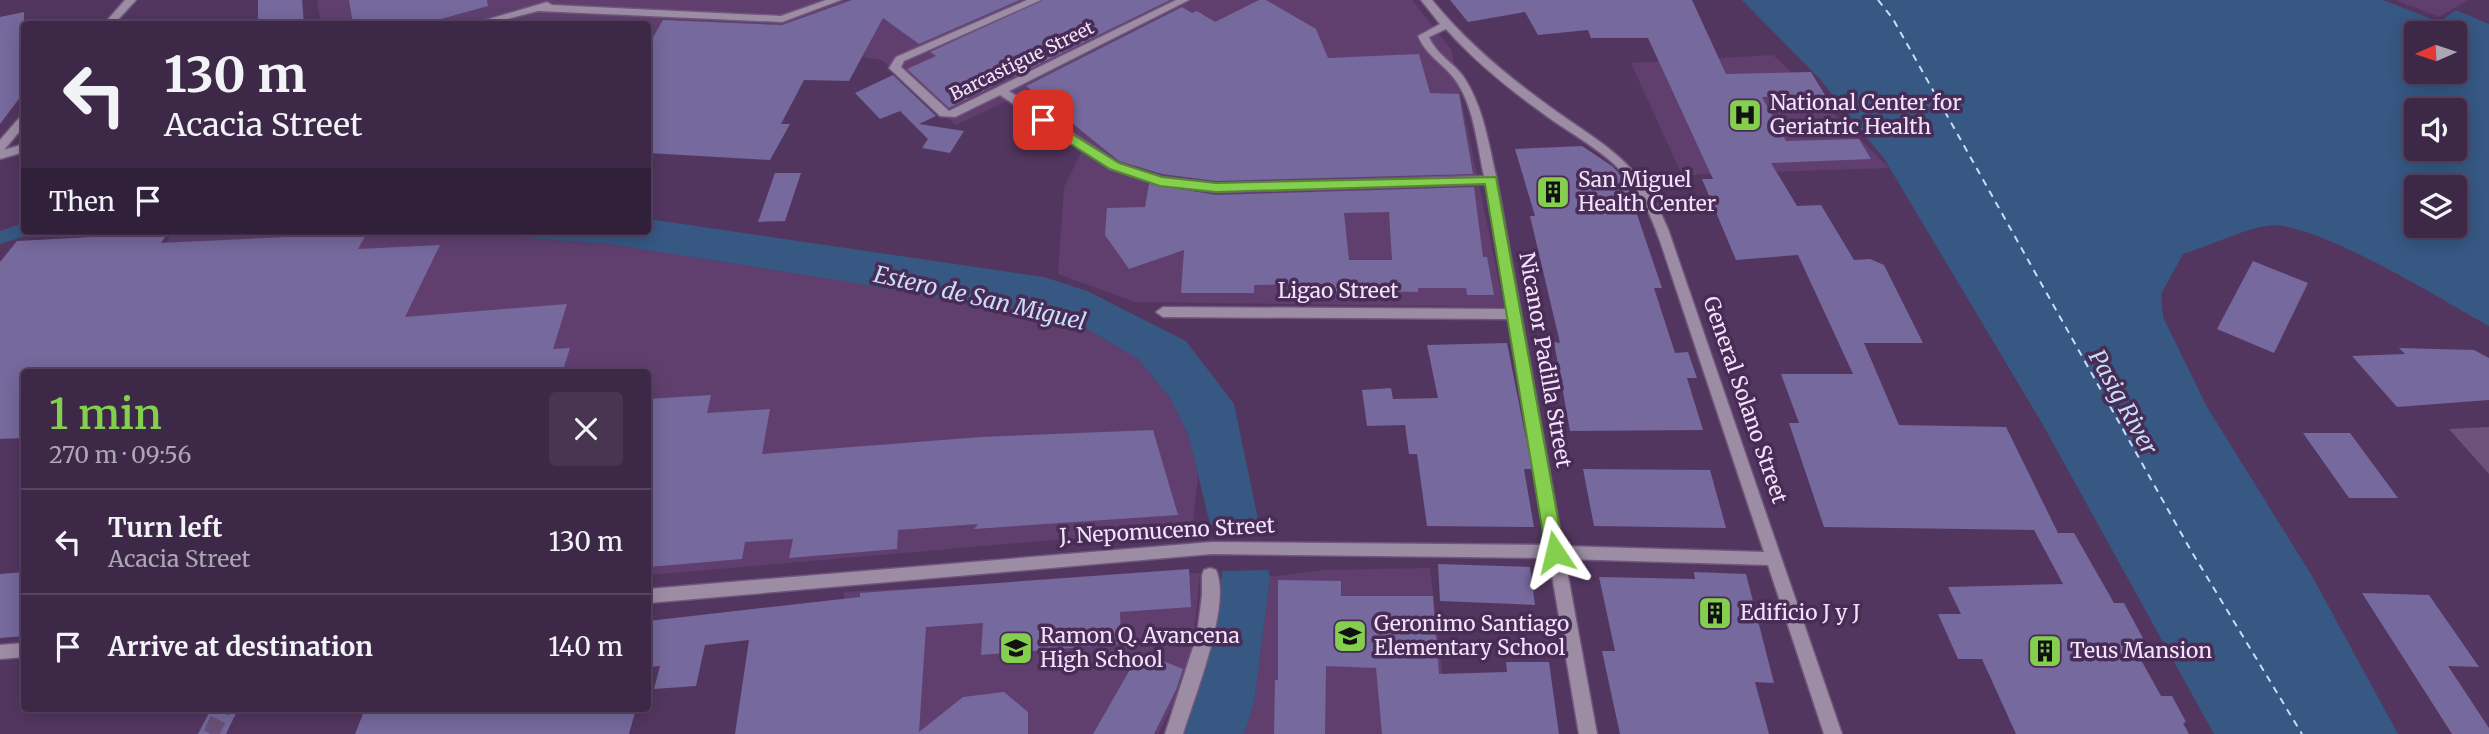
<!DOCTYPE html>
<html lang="en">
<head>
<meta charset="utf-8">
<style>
  body { margin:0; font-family:Merriweather,serif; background:#493452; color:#f1f3f6; height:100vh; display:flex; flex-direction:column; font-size:26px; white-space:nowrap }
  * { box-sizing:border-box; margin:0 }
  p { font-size:23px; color:#ada6b4 }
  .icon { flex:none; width:38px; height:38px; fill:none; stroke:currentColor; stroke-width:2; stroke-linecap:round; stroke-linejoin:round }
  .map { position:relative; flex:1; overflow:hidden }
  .side { position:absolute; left:21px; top:369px; width:630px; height:343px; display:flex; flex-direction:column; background:#3e2848; border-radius:7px; box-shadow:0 4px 18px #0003,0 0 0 2px #574460 }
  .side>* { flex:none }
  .guide { position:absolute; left:21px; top:21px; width:630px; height:214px; border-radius:7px; box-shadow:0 4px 18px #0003,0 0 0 2px #574460; background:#3e2848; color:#f1f3f6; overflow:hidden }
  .needle { width:46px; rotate:267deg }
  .buttons { position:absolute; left:2404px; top:21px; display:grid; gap:14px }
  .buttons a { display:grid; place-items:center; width:63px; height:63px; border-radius:7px; background:#3e2848; box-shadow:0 4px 18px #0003,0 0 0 2px #574460; font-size:35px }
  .pin { position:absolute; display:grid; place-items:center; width:60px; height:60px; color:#fff; margin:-30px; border-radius:14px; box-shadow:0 4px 10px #0006 }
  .me { position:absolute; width:77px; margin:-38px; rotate:350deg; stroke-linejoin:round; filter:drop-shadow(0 0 5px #0008) }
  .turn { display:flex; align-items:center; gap:24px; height:147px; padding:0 28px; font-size:32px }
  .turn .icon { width:91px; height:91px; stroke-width:2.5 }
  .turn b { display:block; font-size:49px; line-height:60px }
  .then { display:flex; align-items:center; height:66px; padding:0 28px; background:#0003; gap:14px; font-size:26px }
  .round { display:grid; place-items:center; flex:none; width:74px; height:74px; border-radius:7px; background:#493452 }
  .summary { display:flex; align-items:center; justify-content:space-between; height:119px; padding:0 28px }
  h1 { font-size:42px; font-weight:600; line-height:52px; color:#84cf4d }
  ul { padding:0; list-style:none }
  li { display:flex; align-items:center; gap:21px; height:105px; padding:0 28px; border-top:2px solid #574460 }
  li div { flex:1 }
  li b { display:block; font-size:26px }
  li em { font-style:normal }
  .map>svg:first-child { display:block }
  .built { fill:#603f6f }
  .green { fill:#6e527c }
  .water { fill:#365883; fill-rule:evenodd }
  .pier { fill:#533660 }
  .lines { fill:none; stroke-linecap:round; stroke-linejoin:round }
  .ferry { stroke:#c8ddf8; stroke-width:2; stroke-dasharray:7 6; stroke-linecap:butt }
  .building { fill:#75699d; fill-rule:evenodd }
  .street-tunnel { stroke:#6b5077; stroke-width:16; stroke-dasharray:16 8; stroke-linecap:butt }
  .street-casing { stroke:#70557c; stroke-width:3 }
  .street { fill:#9c8da4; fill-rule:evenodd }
  .route { fill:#84cf4d; stroke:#568732; stroke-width:2 }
  .labels { text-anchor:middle; stroke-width:7; stroke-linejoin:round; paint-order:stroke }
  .far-street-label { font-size:18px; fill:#f3e2fc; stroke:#482c55 }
  .poi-label { font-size:21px; fill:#f3e2fc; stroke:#482c55; text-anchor:start }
  .street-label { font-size:21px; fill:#f3e2fc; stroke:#482c55 }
  .water-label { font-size:23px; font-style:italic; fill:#c8ddf8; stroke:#482c55 }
</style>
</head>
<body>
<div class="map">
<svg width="2489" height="734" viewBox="0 0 2489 734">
  <rect width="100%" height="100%" fill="#533660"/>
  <path class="built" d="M 317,0 L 1412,0 L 1451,49 L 1504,307 L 1135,302 L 1058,274 L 1064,187 L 1081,153 L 1021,94 L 956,125 L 882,60 L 852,55 L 648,42 L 648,24 L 321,24 Z
    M 2396,0 L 2468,0 L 2439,17 Z
    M 1773,55 L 1889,168 L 1682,175 L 1631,63 Z
    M 174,231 L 491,231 L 510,237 L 609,244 L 855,283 L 1079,324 L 1138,359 L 1170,398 L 1188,434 L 1198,477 L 1192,528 L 648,575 L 648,373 L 75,373 Z
    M 1430,568 L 1445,695 L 1454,734 L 1244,734 L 1254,704 L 1270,577 L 1324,570 Z
    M 1200,573 L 1190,672 L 1158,734 L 834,734 L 844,592 Z"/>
  <path class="green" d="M 2489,427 L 2489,474 L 2449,429 Z"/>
  <path class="water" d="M 1742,0 L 2383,0 L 2439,22 L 2456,10 L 2489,24 L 2489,326 C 2443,301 2311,217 2265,226 C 2239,231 2209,246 2183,254 L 2161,294 L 2163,317 L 2207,407 L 2312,576 L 2398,734 L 2214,734 L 2043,425 L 1885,160 L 1819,78 ZM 2417,33 L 2455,33 L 2455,72 L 2417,72 ZM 2455,110 L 2455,149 L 2417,149 L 2417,110 ZM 2417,187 L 2455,187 L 2455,226 L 2417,226 Z
    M 648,219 L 1044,277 L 1087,291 L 1186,341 L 1234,404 L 1270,577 L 1254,704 L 1244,734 L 1182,734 L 1216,625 L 1222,573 L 1188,434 L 1170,398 L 1138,359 L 1079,324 L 855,283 L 609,244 L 510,237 L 491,231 L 648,231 Z
    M 24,223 L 24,231 L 79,231 L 28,235 L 0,244 L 0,231 Z"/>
  <path class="pier" d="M 1212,524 L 1263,524 L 1272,570 L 1218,571 L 1212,547 Z"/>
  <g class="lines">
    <path class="ferry" d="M 1878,0 L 1893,19 L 2190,549 L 2302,734"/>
  </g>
  <path class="building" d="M 258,0 L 302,0 L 304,24 L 258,24 Z
    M 349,0 L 487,0 L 488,6 L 423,24 L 353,24 Z
    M 852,0 L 1020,0 L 919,44 L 883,18 L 849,81 L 804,80 L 781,124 L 790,124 L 770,160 L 648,153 L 648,46 L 663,20 L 782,25 Z
    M 1043,0 L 1170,0 L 1015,76 L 1010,72 L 1014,55 L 993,86 L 949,108 L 907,69 L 936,56 L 930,52 Z
    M 1259,0 L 1266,0 L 1316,29 L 1328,58 L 1419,54 L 1430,93 L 1459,94 L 1473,174 L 1216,181 L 1162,174 L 1119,161 L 1026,86 L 1182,7 L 1192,13 L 1197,11 L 1215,22 Z
    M 1450,0 L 1692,0 L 1726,74 L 1811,72 L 1825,95 L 1762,97 L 1786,141 L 1859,139 L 1871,159 L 1771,163 L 1797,206 L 1821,205 L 1854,260 L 1870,259 L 1884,265 L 1923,343 L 1864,343 L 1899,425 L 2006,427 L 2058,533 L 2074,533 L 2114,603 L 2124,603 L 2145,642 L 2131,642 L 2161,696 L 2172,696 L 2186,722 L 2183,723 L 2189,734 L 2016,734 L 1982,659 L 1958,659 L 1938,614 L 1961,614 L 1948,587 L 2063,584 L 2034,530 L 1824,527 L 1789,423 L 1799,423 L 1781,374 L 1853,374 L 1798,255 L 1736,260 L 1702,179 L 1713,179 L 1648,38 L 1591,38 L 1588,30 L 1538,35 L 1525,12 L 1468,22 Z
    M 24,12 L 24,92 L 0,124 L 0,17 Z
    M 893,75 L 936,116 L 919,124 L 964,131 L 950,153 L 922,148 L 928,139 L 900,111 L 880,119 L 855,93 Z
    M 1582,146 L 1612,166 L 1625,179 L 1662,288 L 1654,288 L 1675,353 L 1688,352 L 1697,378 L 1687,378 L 1703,430 L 1570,431 L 1554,342 L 1560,343 L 1530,216 L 1535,216 L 1515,149 Z
    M 775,173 L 801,173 L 785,221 L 758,222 Z
    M 1149,184 L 1216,195 L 1474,187 L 1483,257 L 1487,257 L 1494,295 L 1467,295 L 1466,288 L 1418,288 L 1418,292 L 1359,291 L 1359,296 L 1330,296 L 1329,284 L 1254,285 L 1254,293 L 1181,293 L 1184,250 L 1129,269 L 1105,235 L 1107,208 L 1145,207 ZM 1389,212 L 1392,260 L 1349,260 L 1344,213 Z
    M 168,233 L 161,243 L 367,233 L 358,249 L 440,245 L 405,317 L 567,304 L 553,349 L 570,348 L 562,373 L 24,373 L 24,438 L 0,439 L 0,262 L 17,241 Z
    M 2253,261 L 2308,283 L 2274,353 L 2217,329 Z
    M 1507,343 L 1532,469 L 1524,469 L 1534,527 L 1427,526 L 1417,454 L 1409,454 L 1405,425 L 1367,426 L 1362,390 L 1391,388 L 1393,399 L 1438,398 L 1427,345 Z
    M 2399,348 L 2474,350 L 2489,358 L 2489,400 L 2397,407 L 2352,356 L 2405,354 Z
    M 711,395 L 707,413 L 770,409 L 762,454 L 981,437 L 1153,430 L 1178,515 L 974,529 L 978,524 L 898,530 L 897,549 L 789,558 L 793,539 L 745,542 L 742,559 L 648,567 L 648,399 Z
    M 2303,433 L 2350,433 L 2398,498 L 2349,498 Z
    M 1583,469 L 1710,470 L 1726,528 L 1594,526 Z
    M 1438,564 L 1530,567 L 1535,605 L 1440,601 Z
    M 1189,569 L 1191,607 L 1120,612 L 1121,644 L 981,655 L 983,623 L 926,627 L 919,732 L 963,697 L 1004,692 L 1028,712 L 1028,734 L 735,734 L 749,640 L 705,645 L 696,686 L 654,689 L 660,666 L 648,667 L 648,621 L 860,597 L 860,593 Z
    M 24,572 L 24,636 L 0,638 L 0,574 Z
    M 1694,572 L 1746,574 L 1774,683 L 1755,682 L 1769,734 L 1620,734 L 1602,651 L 1615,651 L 1599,577 L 1695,579 Z
    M 1278,580 L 1341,581 L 1341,596 L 1433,596 L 1439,674 L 1507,672 L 1506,662 L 1549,662 L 1559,734 L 1382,734 L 1376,668 L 1326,666 L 1325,734 L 1274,734 L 1275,680 L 1278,680 Z
    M 2362,593 L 2429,595 L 2479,667 L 2448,666 L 2489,728 L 2489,734 L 2452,734 Z
    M 1140,652 L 1183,669 L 1176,690 L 1154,734 L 1093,734 Z
    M 211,709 L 238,709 L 226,734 L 198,734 Z
    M 423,709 L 636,709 L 629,734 L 355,734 L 363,714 Z"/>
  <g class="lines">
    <path class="street-tunnel" d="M 211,734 L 223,709"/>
    <g class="street-casing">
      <path id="street" d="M 125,0 L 136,0 L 114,24 L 104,24 Z
        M 826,0 L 841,0 L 782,22 L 538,11 L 487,24 L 472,24 L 547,2 L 552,5 L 781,16 Z
        M 1027,0 L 1041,0 L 904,61 L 901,67 L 949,111 L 1176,0 L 1189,0 L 1009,91 L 1118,163 L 1161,177 L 1216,184 L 1484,176 C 1477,145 1474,103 1453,77 C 1441,62 1426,55 1418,36 L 1440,24 L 1421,0 L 1432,0 C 1463,38 1499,69 1538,98 C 1597,143 1638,155 1668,229 L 1842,734 L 1824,734 L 1768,565 L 1565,559 L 1597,734 L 1579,734 L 1549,558 L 1212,554 L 648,603 L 648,589 L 1212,542 L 1547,545 L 1509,319 L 1163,317 L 1156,312 L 1163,307 L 1507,309 L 1486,184 L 1216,192 L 1160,185 L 1110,169 L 1000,95 L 955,117 L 940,116 L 889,68 L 896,57 ZM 1446,29 C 1477,64 1514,93 1552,120 C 1577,137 1604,152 1625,175 C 1642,194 1651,217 1660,241 L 1764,552 L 1563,546 L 1497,180 C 1489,146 1484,109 1465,79 C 1455,63 1437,56 1429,37 Z
        M 24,116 L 24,126 L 4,150 L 0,151 L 0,140 L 20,117 Z
        M 24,144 L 24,152 L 0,159 L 0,151 Z
        M 1210,568 L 1216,570 C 1232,604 1194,698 1183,734 L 1165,734 L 1197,635 L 1202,595 L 1202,575 L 1204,570 Z
        M 24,643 L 24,657 L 0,659 L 0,645 Z"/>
    </g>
    <use href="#street" class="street"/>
  </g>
  <path class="route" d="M 1043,116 L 1119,163 L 1162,177 L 1216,183 L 1496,177 L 1564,552 L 1561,557 L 1555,559 L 1549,557 L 1546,552 L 1485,184 L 1216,192 L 1160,186 L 1110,169 L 1038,123 L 1036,120 Z"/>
  <defs>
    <g id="hospital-square" transform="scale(1.75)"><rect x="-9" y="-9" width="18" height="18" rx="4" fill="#84cf4d" stroke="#482c55"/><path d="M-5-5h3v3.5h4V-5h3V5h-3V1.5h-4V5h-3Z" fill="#111"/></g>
    <g id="building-square" transform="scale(1.75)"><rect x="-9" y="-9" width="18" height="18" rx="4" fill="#84cf4d" stroke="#482c55"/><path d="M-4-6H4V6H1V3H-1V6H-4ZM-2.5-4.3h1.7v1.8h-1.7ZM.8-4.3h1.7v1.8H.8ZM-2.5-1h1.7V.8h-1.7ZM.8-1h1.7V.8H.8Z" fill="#111"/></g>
    <g id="school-square" transform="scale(1.75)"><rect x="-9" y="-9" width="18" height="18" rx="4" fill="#84cf4d" stroke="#482c55"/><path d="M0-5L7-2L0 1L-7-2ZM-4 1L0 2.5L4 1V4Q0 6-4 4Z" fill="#111"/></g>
  </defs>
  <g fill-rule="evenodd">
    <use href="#hospital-square" x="1745" y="115"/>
    <use href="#building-square" x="1553" y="192"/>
    <use href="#building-square" x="1715" y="613"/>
    <use href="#school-square" x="1350" y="636"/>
    <use href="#school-square" x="1016" y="648"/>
    <use href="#building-square" x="2045" y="651"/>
  </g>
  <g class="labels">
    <g class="far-street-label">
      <text transform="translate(1022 61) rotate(-26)" y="6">Barcastigue Street</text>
    </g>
    <g class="poi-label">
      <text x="1770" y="110">National Center for<tspan x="1770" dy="24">Geriatric Health</tspan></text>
      <text x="1578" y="187">San Miguel<tspan x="1578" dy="24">Health Center</tspan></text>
      <text x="1740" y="620">Edificio J y J</text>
      <text x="1374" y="631">Geronimo Santiago<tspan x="1374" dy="24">Elementary School</tspan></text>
      <text x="1040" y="643">Ramon Q. Avancena<tspan x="1040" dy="24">High School</tspan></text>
      <text x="2070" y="658">Teus Mansion</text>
    </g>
    <g class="street-label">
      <text x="1338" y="298">Ligao Street</text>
      <text transform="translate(1545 360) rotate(80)" y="7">Nicanor Padilla Street</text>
      <text transform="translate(1745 400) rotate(71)" y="7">General Solano Street</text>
      <text transform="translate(1167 531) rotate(-3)" y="7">J. Nepomuceno Street</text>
    </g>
    <g class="water-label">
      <text transform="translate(980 298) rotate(13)" y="8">Estero de San Miguel</text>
      <text transform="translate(2123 402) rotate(61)" y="8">Pasig River</text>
    </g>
  </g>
</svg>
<div class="buttons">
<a><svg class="needle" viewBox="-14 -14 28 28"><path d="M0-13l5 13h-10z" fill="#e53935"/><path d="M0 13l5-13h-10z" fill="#ada6b4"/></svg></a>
<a><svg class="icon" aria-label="sound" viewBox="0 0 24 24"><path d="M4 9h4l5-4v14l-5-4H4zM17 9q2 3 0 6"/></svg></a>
<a><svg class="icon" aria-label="layers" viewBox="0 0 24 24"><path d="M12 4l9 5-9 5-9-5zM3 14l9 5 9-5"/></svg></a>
</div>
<div class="pin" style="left:1043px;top:120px;background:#d93025"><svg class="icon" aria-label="arrive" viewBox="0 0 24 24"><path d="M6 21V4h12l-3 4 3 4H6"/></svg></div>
<svg class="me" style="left:1555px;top:552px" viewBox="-20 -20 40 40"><path d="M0-17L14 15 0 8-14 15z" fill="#84cf4d" stroke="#fff" stroke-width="4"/></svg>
<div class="guide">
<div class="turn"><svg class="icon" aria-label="left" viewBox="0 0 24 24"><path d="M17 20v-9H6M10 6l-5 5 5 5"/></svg><div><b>130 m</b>Acacia Street</div></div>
<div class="then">Then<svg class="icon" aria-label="arrive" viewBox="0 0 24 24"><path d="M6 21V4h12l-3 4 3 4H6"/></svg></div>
</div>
<section class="side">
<div class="summary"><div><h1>1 min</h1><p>270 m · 09:56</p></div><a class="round"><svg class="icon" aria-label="close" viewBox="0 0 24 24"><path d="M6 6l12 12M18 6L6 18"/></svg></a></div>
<ul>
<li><svg class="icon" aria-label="left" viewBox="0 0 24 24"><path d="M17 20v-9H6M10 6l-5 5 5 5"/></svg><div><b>Turn left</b><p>Acacia Street</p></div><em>130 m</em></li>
<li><svg class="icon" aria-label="arrive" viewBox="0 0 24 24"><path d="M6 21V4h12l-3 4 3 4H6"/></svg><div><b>Arrive at destination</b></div><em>140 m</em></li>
</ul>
</section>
</div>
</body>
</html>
